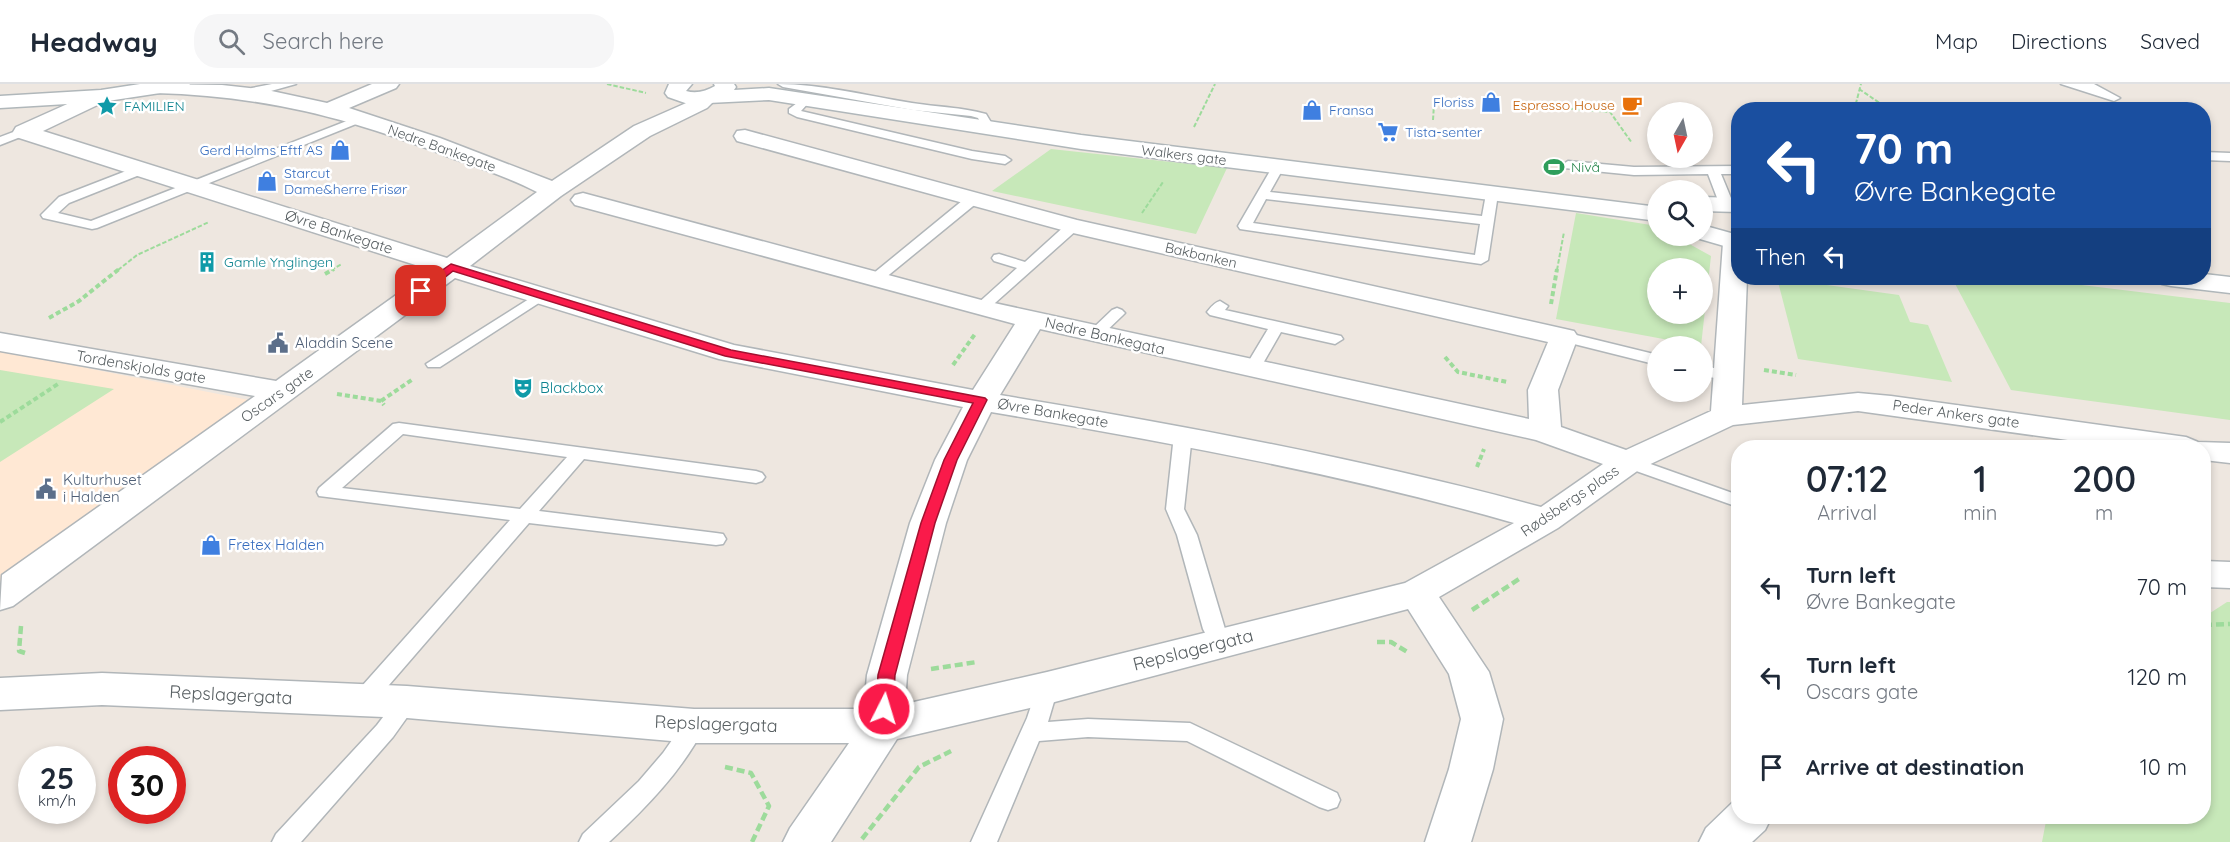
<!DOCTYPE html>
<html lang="en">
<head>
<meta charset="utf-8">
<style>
  body { margin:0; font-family:Quicksand,sans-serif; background:#f6f6f7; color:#1f2937; height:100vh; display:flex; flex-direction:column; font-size:22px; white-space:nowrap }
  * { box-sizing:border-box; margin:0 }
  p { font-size:20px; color:#747a83 }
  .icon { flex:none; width:33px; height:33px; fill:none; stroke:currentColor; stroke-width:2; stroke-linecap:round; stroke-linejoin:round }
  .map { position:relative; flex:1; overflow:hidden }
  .side { position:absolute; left:1731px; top:356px; width:480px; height:384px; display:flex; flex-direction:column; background:#fff; border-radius:24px; box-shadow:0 3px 9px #0003 }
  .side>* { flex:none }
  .banner { position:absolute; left:1731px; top:18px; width:480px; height:183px; border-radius:24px; box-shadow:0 3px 9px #0003; background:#1a4fa0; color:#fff; overflow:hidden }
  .needle { width:39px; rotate:189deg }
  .fabs { position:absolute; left:1647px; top:18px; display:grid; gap:12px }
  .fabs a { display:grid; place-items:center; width:66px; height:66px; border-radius:50%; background:#fff; box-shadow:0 3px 9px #0003; font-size:30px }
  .speed { position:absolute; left:18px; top:662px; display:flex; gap:12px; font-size:30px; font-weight:700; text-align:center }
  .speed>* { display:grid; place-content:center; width:78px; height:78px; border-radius:50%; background:#fff; box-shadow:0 3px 9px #0003; line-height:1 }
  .speed small { font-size:15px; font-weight:400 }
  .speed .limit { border:9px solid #d22; background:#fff; color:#111 }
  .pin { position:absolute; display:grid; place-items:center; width:51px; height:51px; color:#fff; margin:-26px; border-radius:12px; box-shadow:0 3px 9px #0006 }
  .me { position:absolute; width:66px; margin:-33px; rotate:5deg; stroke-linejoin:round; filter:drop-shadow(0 0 4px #0008) }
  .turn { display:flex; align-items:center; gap:21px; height:126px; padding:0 24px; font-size:27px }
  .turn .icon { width:78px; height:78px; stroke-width:2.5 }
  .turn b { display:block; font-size:42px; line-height:51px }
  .then { display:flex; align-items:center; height:57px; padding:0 24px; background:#0003; gap:12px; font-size:22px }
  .eta { display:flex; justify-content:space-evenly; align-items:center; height:102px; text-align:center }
  .eta b { font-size:36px; font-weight:600; line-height:42px }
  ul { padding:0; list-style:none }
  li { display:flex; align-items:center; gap:18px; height:90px; padding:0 24px }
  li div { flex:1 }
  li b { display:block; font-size:22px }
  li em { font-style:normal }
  header { display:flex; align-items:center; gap:36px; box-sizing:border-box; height:84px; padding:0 30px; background:#fff; border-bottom:2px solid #e0e1e3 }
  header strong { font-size:28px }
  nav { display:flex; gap:33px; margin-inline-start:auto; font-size:21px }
  .search { width:420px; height:54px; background:#f6f6f7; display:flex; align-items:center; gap:15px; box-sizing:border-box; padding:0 21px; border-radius:24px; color:#747a83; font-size:22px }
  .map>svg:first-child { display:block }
  .commercial { fill:#ffe8d4 }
  .green { fill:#c7e8b9; fill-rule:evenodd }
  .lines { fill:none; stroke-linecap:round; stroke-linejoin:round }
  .lane-casing { stroke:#b1b6b9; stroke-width:3 }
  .street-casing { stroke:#b1b6b9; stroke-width:3 }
  .secondary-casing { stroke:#b0b7ba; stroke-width:3 }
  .path-far2 { stroke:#9ddb9b; stroke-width:2; stroke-dasharray:4.5 2; stroke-linecap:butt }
  .path-far1 { stroke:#9ddb9b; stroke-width:4; stroke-dasharray:5 3; stroke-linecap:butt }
  .path { stroke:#9ddb9b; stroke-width:4.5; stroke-dasharray:8 4; stroke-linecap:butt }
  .lane { fill:#fff; fill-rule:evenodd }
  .street { fill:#fff; fill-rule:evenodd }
  .secondary { fill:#fff; fill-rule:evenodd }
  .route { fill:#fa1a4a; stroke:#a21130; stroke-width:1.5 }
  .labels { text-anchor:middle; stroke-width:5; stroke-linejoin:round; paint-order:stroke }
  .far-shop-label { font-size:14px; fill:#366cbe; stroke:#fff; text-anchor:start }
  .far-food-label { font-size:14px; fill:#c56008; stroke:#fff; text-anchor:end }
  .far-culture-label { font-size:14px; fill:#0d838f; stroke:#fff; text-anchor:start }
  .far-street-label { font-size:14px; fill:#596063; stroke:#fff }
  .far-leisure-label { font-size:14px; fill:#27864d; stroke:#fff; text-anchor:start }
  .street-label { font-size:15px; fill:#596063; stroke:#fff }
  .service-label { font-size:15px; fill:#4e5e75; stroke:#fff; text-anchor:start }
  .culture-label { font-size:15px; fill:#0d838f; stroke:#fff; text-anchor:start }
  .shop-label { font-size:15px; fill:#366cbe; stroke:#fff; text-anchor:start }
  .near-street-label { font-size:18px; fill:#596063; stroke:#fff }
</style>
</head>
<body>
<header>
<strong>Headway</strong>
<div class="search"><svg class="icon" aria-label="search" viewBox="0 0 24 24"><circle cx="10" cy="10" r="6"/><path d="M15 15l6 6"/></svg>Search here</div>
<nav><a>Map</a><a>Directions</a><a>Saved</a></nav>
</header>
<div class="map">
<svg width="2230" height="758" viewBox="0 0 2230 758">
  <rect width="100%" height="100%" fill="#eee7e0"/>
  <path class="commercial" d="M 0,267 L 249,316 L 0,498 Z"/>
  <path class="green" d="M 1051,65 L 1227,84 L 1196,150 L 992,107 Z
    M 1576,129 L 1657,142 L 1658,152 L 1675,152 L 1711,172 L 1701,262 L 1556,235 ZM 1702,184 L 1702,230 L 1658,230 L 1658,184 Z
    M 1777,194 L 1899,211 L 1910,238 L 1928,241 L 1952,298 L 1798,275 Z
    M 1952,194 L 2023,194 L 2230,219 L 2230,336 L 2011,306 Z
    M 0,286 L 114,305 L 0,378 Z
    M 2227,518 L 2230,518 L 2230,758 L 2042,758 L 2047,732 L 2204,732 L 2204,533 Z"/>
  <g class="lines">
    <g class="lane-casing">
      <path id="lane" d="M 272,0 L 296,0 L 246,14 L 240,11 L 252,4 Z
        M 778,0 C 822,0 868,12 912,19 C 937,23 961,23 986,30 L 995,45 L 993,47 L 985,47 L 978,34 L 971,32 L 913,26 L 783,3 Z
        M 2061,0 L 2094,0 L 2120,14 L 2114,17 Z
        M 805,13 L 811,16 L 801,27 L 972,67 L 1005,72 L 1011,76 L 1005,80 L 972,75 L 797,33 L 789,29 L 789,25 Z
        M 362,31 L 368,34 L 366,36 L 97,144 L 92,145 L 43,134 L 41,131 L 59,113 L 139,82 L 147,82 L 149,85 L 147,88 L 69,119 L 58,129 L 91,137 Z
        M 24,44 L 28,46 L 28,50 L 0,61 L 0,53 Z
        M 2204,68 L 2230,69 L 2230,77 L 2204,76 Z
        M 1568,77 L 1634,83 L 1738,82 L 1738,90 L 1721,90 L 1733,119 L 1726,123 L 1719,119 L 1708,90 L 1634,91 L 1564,84 L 1562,81 Z
        M 1278,79 L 1284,83 L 1270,108 L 1482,132 L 1486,110 L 1487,107 L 1497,107 L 1498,110 L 1488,176 L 1481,180 L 1240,145 L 1238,142 L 1274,80 ZM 1266,115 L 1480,140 L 1475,171 L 1253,139 Z
        M 973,111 L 979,115 L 978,118 L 879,199 L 869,199 L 867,196 L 869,193 L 968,112 Z
        M 1073,138 L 1080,142 L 1078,145 L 986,227 L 976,227 L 973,224 L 976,221 L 1017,184 L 994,177 L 992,174 L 994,171 L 999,170 L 1025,178 L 1068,139 Z
        M 540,208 L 545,209 L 547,212 L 545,215 L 440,283 L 428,283 L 426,280 Z
        M 1220,217 L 1228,222 L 1225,226 L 1341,252 L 1343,255 L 1335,260 L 1281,248 L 1258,288 L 1246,288 L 1244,285 L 1268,245 L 1210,231 L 1207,228 C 1211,223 1214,219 1220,217 Z
        M 1117,224 L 1122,226 L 1125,229 L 1122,232 L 1100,253 L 1090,253 L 1087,250 L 1090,247 L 1112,226 Z
        M 1564,248 L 1658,271 L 1658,281 L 1558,256 L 1556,253 Z
        M 1702,281 L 1733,289 L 1735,292 L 1727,297 L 1702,291 Z
        M 399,339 L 756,387 L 762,389 L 765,393 L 762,397 L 756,399 L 584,375 L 539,427 L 716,449 L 723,450 L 726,455 L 723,460 L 716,461 L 529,439 L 370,623 L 362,626 L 354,623 L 351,617 L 354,611 L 510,436 L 319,412 L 317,408 L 319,404 L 393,340 ZM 403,350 L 567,373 L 520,425 L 342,404 Z
        M 1183,346 L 1189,347 L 1192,351 L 1184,425 L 1197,451 L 1225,545 L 1232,558 L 1229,564 L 1221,566 L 1213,564 L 1203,545 L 1177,451 L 1166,425 L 1174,351 L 1177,347 Z
        M 1628,372 L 1738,411 L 1738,423 L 1622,382 L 1619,378 L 1622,374 Z
        M 1047,596 L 1055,598 L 1058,604 L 1048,638 L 1088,635 L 1190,639 L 1337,709 L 1340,716 L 1337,723 L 1328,726 L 1319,723 L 1187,657 L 1088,653 L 1039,657 L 997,758 L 971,758 L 1027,634 L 1039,598 Z
        M 407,609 L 415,612 L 418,618 L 393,653 L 301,758 L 272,758 L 276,750 L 377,641 L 399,612 Z
        M 694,633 L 702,636 L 705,642 C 682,687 646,724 609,758 L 579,758 L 583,750 L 639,697 L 663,669 L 686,636 Z"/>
    </g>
    <g class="street-casing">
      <path id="street" d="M 147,0 L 222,1 L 267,6 L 327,19 L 372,0 L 399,0 L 396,4 L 349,24 L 440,54 L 552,97 L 634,42 L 693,16 L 700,10 L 714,10 L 717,14 L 707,24 L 650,52 L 561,112 L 470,182 L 734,261 L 973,306 L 1015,240 L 575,121 L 571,116 L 575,111 L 583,109 L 985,217 L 1529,335 L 1528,306 L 1548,258 L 1073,149 L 737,57 L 734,52 L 737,47 L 745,46 L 1077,136 L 1574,247 L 1578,253 L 1558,306 L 1561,343 L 1626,366 L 1711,327 L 1723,159 L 1727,154 L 1738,152 L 1738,194 L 1747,194 L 1742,321 L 1858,309 L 1891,312 L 2186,353 L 2198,358 L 2230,359 L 2230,379 L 2204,376 L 2204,363 L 2118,363 L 1858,327 L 1733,341 L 1640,385 L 1558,444 L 1439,513 L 1489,588 L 1503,635 L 1493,685 L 1471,758 L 1425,758 L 1449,685 L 1461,635 L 1449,590 L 1408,525 L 1047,620 L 897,655 L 831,758 L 783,758 L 790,744 L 849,659 L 694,659 L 407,634 L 102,621 L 0,626 L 0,594 L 102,589 L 407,602 L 694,625 L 864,625 L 867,591 L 910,439 L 935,376 L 963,323 L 719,275 L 455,194 L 13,522 L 0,526 L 2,491 L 255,312 L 0,267 L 0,249 L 276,297 L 431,186 L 16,53 L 13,48 L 16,43 L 94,8 L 108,8 L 111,12 L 108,16 L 43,47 L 447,174 L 537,108 C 510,94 480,84 452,74 C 349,34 266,12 155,9 L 148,7 L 145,3 ZM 1040,245 L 1536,356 L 1603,380 L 1541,423 C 1363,375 1182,341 1000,311 ZM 991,328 C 1167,358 1343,390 1514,439 L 1405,499 L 1047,588 L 905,620 L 907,591 L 946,439 L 967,376 Z
        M 2204,477 L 2230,478 L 2230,504 L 2204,503 Z
        M 1738,717 L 1738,732 L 1772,732 L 1765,746 L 1752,758 L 1699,758 L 1706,744 L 1733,718 Z"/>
    </g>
    <g class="secondary-casing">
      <path id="secondary" d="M 140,0 L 190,0 L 187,4 L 180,6 L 101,18 L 0,24 L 0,12 L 101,6 Z
        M 669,0 L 692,0 L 686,7 C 697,10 706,7 715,2 L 714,0 L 734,0 L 736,3 L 734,6 L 769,4 L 1081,51 L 1658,123 L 1658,137 L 1081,65 L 769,16 L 688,20 L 668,13 L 665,9 Z
        M 1702,113 L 1738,114 L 1738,128 L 1702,127 Z
        M 1702,141 L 1738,151 L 1738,166 L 1693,153 L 1692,152 L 1702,152 Z
        M 2204,190 L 2230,193 L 2230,209 L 2171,202 L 2162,200 L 2158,194 L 2204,194 Z"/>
    </g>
    <path class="path-far2" d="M 607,0 L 646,9
      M 1859,5 L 1890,26
      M 1525,21 L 1610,28 L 1632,59
      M 1857,26 L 1855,23 L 1861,0
      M 1433,36 L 1434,20
      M 1194,43 L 1215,0
      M 1142,129 L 1163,98
      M 118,186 L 137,171 L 209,138
      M 331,186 L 342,180
      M 1557,186 L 1564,148"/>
    <path class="path-far1" d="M 325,190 L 334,185
      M 1551,220 L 1557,185
      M 49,234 L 79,217 L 119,185
      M 1445,273 L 1458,288 L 1507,298
      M 953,281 L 975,250
      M 1764,286 L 1796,291
      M 337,310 L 381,317 L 384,321
      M 381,317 L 413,295
      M 0,338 L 58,300
      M 1477,383 L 1484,365"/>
    <path class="path" d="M 1472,526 L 1519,495
      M 2204,541 L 2230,540
      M 21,542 L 19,567 L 25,569
      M 1377,558 L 1391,558 L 1409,569
      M 931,585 L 977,578
      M 725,683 L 751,689 L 769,722 L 752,758
      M 862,755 L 919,683 L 951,667"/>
    <use href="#lane" class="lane"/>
    <use href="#street" class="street"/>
    <use href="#secondary" class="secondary"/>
  </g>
  <path class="route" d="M 451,180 L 731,266 L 985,314 L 987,316 L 957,376 L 935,439 L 895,591 L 893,625 L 890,630 L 884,632 L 878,630 L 876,625 L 878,591 L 921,439 L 944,376 L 973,319 L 725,272 L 453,187 L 425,209 L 417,209 L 417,204 Z"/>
  <defs>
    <g id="shop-bare" transform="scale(1.62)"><path d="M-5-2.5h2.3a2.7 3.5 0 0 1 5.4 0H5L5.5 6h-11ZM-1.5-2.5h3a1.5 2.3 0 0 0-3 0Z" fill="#3f7fe0" stroke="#fff" stroke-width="2.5" paint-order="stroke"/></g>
    <g id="cafe-bare" transform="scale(1.62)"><path d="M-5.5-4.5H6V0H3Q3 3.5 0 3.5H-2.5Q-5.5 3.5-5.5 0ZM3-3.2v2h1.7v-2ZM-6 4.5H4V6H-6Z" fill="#e8710a" stroke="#fff" stroke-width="2.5" paint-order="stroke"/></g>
    <g id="sight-bare" transform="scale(1.62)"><path d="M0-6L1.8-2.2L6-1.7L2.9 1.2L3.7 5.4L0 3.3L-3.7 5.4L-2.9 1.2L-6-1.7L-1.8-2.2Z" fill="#0f9aa8" stroke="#fff" stroke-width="2.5" paint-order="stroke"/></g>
    <g id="supermarket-bare" transform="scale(1.62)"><path d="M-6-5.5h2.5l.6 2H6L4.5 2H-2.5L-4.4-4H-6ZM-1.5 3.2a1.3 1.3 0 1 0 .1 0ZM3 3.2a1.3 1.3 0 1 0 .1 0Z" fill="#3f7fe0" stroke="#fff" stroke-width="2.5" paint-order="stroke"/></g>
    <g id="stadium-bare" transform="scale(1.62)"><path d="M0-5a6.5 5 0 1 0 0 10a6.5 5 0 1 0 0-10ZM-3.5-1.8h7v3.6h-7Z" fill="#2e9e5b" stroke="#fff" stroke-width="2.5" paint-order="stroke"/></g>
    <g id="building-bare" transform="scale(1.62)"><path d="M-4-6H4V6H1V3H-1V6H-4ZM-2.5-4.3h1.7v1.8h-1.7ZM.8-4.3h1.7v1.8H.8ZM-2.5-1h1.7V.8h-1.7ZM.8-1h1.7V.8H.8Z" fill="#0f9aa8" stroke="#fff" stroke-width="2.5" paint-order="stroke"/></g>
    <g id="civic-bare" transform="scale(1.62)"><path d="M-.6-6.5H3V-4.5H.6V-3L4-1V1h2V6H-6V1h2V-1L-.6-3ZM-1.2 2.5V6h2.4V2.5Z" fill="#5c6f8a" stroke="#fff" stroke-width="2.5" paint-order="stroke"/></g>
    <g id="theatre-bare" transform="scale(1.62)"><path d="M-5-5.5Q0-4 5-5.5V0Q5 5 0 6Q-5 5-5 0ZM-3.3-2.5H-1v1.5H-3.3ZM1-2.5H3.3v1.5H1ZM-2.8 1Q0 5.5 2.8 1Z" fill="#0f9aa8" stroke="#fff" stroke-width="2.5" paint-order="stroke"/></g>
  </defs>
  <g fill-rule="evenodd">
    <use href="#shop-bare" x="1491" y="18"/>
    <use href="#cafe-bare" x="1632" y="21"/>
    <use href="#sight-bare" x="107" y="22"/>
    <use href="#shop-bare" x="1312" y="26"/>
    <use href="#supermarket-bare" x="1388" y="48"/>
    <use href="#shop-bare" x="340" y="66"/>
    <use href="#stadium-bare" x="1554" y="83"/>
    <use href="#shop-bare" x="267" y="97"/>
    <use href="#building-bare" x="207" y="178"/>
    <use href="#civic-bare" x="278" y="259"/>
    <use href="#theatre-bare" x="523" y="304"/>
    <use href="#civic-bare" x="46" y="405"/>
    <use href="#shop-bare" x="211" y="461"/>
  </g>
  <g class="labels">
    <g class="far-shop-label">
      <text x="1474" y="23" text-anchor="end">Floriss</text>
      <text x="1329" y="31">Fransa</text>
      <text x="1405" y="53">Tista-senter</text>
      <text x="323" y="71" text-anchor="end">Gerd Holms Eftf AS</text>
      <text x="284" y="94">Starcut<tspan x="284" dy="16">Dame&amp;herre Frisør</tspan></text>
    </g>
    <g class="far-food-label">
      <text x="1615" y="26">Espresso House</text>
    </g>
    <g class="far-culture-label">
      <text x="124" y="27">FAMILIEN</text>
      <text x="224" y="183">Gamle Ynglingen</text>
    </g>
    <g class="far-street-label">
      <text transform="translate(442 64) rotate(20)" y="5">Nedre Bankegate</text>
      <text transform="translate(1184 71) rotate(7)" y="5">Walkers gate</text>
      <text transform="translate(1201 171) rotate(13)" y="5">Bakbanken</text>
    </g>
    <g class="far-leisure-label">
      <text x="1571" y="88">Nivå</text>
    </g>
    <g class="street-label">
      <text transform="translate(339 148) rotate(18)" y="5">Øvre Bankegate</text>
      <text transform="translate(1105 252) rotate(13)" y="5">Nedre Bankegata</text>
      <text transform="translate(141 283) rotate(10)" y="5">Tordenskjolds gate</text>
      <text transform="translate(277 311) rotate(-35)" y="5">Oscars gate</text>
      <text transform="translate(1053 329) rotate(10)" y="5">Øvre Bankegate</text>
      <text transform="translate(1956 330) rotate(8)" y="5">Peder Ankers gate</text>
      <text transform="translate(1570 417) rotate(-34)" y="5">Rødsbergs plass</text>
    </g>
    <g class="service-label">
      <text x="295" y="264">Aladdin Scene</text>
      <text x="63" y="401">Kulturhuset<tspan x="63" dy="17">i Halden</tspan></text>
    </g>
    <g class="culture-label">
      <text x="540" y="309">Blackbox</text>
    </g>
    <g class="shop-label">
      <text x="228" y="466">Fretex Halden</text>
    </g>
    <g class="near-street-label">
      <text transform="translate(1193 566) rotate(-14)" y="6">Repslagergata</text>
      <text transform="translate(231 611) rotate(3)" y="6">Repslagergata</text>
      <text transform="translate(716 640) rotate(2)" y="6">Repslagergata</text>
    </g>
  </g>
</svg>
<div class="fabs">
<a><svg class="needle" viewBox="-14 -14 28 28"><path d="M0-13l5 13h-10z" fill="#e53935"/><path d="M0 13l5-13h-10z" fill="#747a83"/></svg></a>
<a><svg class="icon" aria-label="search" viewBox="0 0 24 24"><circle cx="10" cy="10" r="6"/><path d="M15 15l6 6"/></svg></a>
<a>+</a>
<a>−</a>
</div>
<div class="speed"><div>25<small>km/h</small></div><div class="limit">30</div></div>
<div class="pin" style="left:421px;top:207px;background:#d93025"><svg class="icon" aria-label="arrive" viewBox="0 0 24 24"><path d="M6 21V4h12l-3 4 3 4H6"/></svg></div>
<svg class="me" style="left:884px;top:625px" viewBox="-20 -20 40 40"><circle r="17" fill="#fa1a4a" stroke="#fff" stroke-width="3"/><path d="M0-11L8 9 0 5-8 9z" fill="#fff"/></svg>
<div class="banner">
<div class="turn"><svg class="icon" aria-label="left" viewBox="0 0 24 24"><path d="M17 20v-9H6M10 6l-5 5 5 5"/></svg><div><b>70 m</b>Øvre Bankegate</div></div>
<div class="then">Then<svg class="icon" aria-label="left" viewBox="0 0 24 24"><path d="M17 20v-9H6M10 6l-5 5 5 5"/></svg></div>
</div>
<section class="side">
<div class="eta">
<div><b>07:12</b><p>Arrival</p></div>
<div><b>1</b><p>min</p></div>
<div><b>200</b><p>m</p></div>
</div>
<ul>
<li><svg class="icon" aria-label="left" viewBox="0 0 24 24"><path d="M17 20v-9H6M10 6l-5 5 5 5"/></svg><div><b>Turn left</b><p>Øvre Bankegate</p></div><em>70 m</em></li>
<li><svg class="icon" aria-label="left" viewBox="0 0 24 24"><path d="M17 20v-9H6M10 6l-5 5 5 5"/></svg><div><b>Turn left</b><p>Oscars gate</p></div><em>120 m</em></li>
<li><svg class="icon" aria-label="arrive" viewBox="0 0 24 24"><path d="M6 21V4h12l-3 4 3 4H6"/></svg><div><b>Arrive at destination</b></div><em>10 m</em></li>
</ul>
</section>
</div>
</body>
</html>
